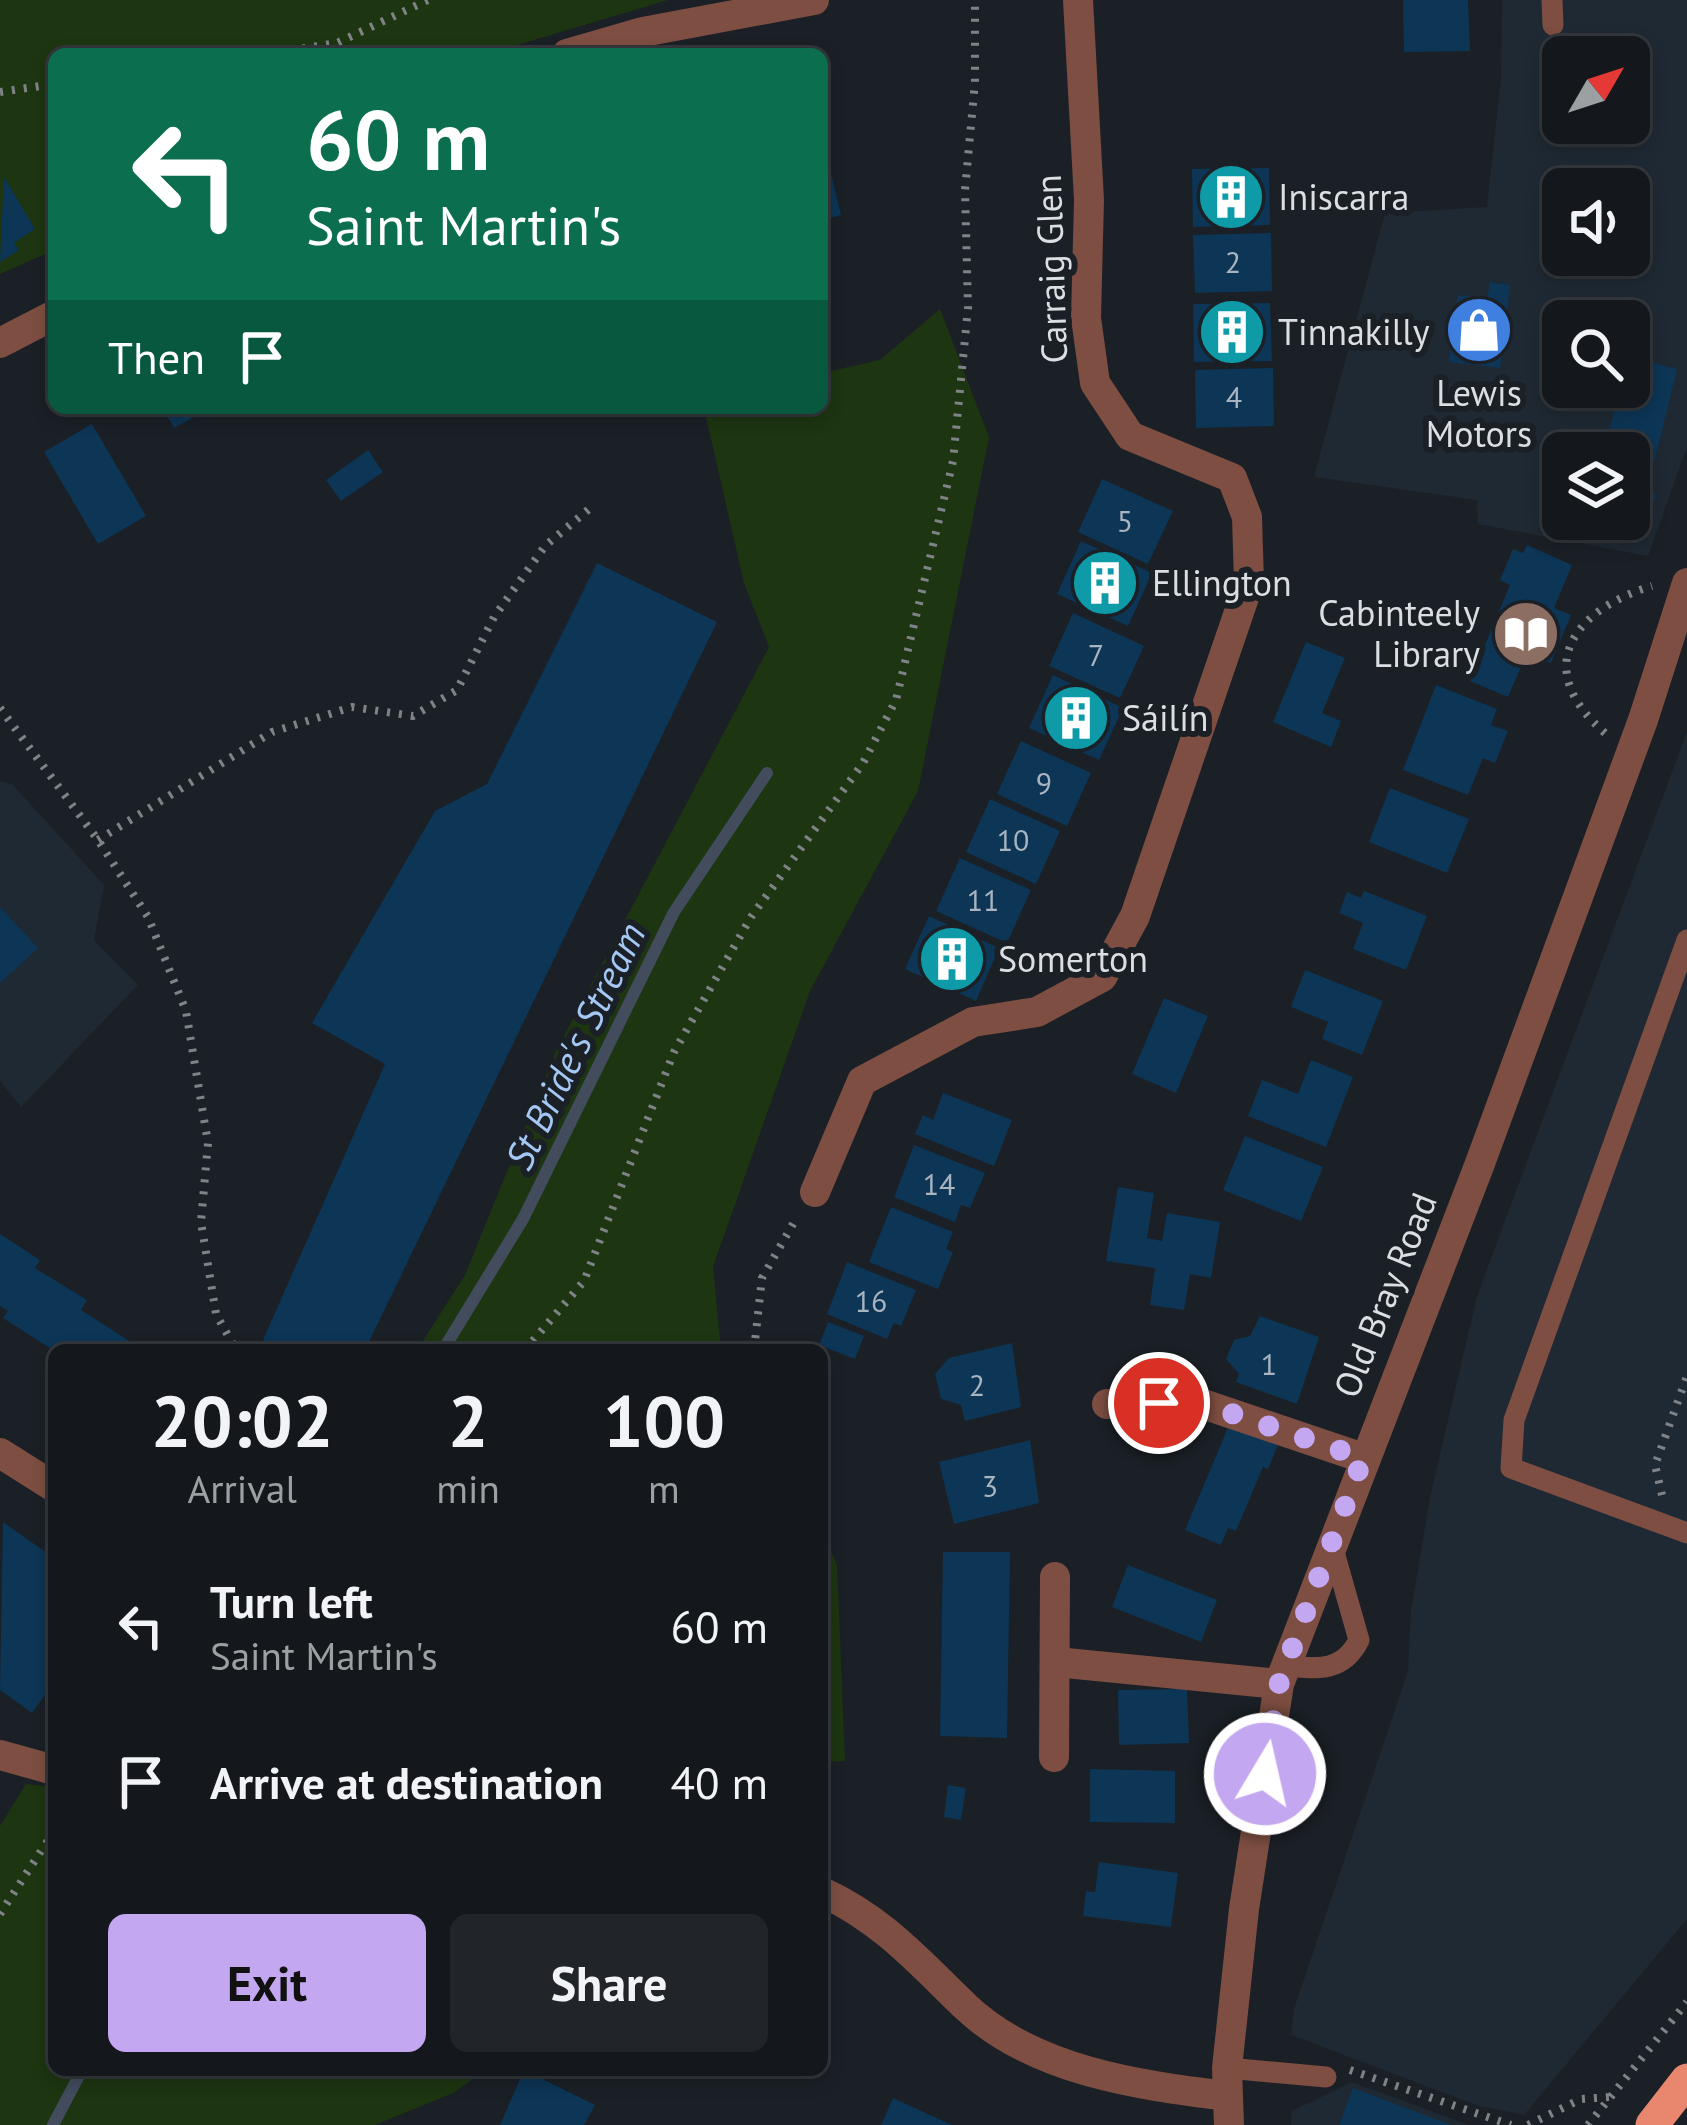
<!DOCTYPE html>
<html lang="en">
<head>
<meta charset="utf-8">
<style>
  body { margin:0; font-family:"PT Sans",sans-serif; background:#212529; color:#f1f3f6; height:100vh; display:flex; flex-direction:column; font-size:45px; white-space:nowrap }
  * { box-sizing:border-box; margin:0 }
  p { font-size:39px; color:#9da0a3 }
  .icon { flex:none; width:66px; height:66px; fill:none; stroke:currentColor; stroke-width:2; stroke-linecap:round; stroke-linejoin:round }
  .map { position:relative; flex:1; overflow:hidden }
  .panel { position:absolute; left:48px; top:1344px; width:780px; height:732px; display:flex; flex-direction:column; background:#14181c; border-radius:18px; box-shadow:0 6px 18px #0003,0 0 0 3px #33373b }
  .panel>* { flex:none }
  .hud { position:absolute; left:48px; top:48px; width:780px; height:366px; border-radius:18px; box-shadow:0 6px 18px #0003,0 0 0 3px #33373b; background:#0b6e4f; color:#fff; overflow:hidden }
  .needle { width:78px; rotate:51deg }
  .fabs { position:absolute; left:1542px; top:36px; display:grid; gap:24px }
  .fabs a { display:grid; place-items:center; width:108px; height:108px; border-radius:18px; background:#14181c; box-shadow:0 6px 18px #0003,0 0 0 3px #33373b; font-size:60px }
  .pin { position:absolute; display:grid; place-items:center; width:102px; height:102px; color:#fff; margin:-51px; border:6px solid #fff; border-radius:50%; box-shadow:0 3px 12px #0007 }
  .me { position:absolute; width:132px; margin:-66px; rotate:9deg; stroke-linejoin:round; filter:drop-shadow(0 0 9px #0008) }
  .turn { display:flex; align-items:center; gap:42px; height:252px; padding:0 60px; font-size:54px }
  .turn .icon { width:156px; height:156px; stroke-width:2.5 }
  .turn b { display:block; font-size:84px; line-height:102px }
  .then { display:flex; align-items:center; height:114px; padding:0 60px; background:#0003; gap:24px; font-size:45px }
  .eta { display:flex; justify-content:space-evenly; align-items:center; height:204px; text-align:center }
  .eta b { font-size:72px; font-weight:700; line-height:84px }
  .primary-button { display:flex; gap:24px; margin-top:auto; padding:24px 60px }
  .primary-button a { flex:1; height:138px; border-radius:18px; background:#c4a7f1; color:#111; font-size:48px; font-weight:700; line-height:138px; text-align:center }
  .primary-button a+a { background:#212529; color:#f1f3f6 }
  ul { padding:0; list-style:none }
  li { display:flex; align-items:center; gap:36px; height:156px; padding:0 60px }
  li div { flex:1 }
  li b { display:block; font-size:45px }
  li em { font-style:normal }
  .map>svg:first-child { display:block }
  .built { fill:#1f2933; fill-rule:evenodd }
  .green { fill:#1d3511 }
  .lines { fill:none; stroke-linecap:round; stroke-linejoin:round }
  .stream { stroke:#424c5d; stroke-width:12 }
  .building { fill:#0d3555 }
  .path { stroke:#7f8388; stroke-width:8; stroke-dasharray:3 9; stroke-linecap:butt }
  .service { stroke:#7d4e41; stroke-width:21 }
  .minor { stroke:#7d4e41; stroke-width:30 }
  .tertiary { stroke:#7d4e41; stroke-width:30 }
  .trunk { stroke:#e8876e; stroke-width:33 }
  .route { stroke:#c4a7f1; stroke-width:21; stroke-dasharray:0 37.8 }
  .labels { text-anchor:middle; stroke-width:12; stroke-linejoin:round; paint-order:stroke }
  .number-label { font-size:30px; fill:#a8b4c0 }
  .poi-label { font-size:36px; fill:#dbdfe3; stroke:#1a2026; text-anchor:start }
  .street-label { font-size:36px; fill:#dbdfe3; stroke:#1a2026 }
  .water-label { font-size:39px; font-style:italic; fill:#a4c7f3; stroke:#1a2026 }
</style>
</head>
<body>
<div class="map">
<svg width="1687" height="2125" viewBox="0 0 1687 2125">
  <rect width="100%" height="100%" fill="#1a2026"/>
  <path class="built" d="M 1502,0 L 1687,0 L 1687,447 L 1648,556 L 1478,524 L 1477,500 L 1314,477 L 1385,213 L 1487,207 L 1501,79 ZM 1563,57 L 1629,57 L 1629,123 L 1563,123 ZM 1563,189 L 1629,189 L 1629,255 L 1563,255 ZM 1563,321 L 1629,321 L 1629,387 L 1563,387 ZM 1563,453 L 1629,453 L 1629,519 L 1563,519 Z
    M 1687,732 L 1687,1919 L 1524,2115 L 1479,2106 L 1291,2035 L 1294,2009 L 1408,1671 L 1411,1611 L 1430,1497 L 1477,1296 Z
    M 0,781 L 12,784 L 104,885 L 94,940 L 138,985 L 21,1107 L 0,1081 Z
    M 1352,2082 L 1469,2125 L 1291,2125 L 1292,2111 Z"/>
  <path class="green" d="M 0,0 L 668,0 L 487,54 L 54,54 L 54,250 L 0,274 Z
    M 940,309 L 989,437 L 918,791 L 810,991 L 713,1267 L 721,1350 L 417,1350 L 465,1275 L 555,1053 L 769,647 L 744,583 L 704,408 L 822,408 L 822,373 L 880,360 Z
    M 822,1529 L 837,1565 L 845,1761 L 822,1762 Z
    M 26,1784 L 54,1787 L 54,2070 L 486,2070 L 453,2093 L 375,2125 L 0,2125 L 0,1826 Z"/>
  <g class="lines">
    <path class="stream" d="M 443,1350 L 523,1219 L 674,912 L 767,773
      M 53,2125 L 82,2070"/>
  </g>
  <path class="building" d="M 1403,0 L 1468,0 L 1470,51 L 1404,52 Z
    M 827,157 L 841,215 L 822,220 L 822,158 Z
    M 1269,168 L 1270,225 L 1193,227 L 1192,169 Z
    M 4,177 L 35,229 L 14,243 L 19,250 L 0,262 Z
    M 1271,233 L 1272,291 L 1195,293 L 1193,235 Z
    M 1490,282 L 1510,285 L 1500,368 L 1449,362 L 1458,295 L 1487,299 Z
    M 1270,303 L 1272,361 L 1194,362 L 1193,304 Z
    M 1629,357 L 1677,369 L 1649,483 L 1629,478 L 1629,453 L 1574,453 L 1577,442 L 1605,449 L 1620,387 L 1629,387 Z
    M 1273,368 L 1274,426 L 1196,428 L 1195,370 Z
    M 163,408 L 211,408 L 174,428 Z
    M 92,424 L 146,516 L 98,544 L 44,452 Z
    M 368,450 L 383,472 L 341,501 L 326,480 Z
    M 1102,479 L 1173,511 L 1148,564 L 1078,532 Z
    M 1629,487 L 1656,494 L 1645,538 L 1587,523 L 1629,519 Z
    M 1081,541 L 1152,573 L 1128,626 L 1057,594 Z
    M 1527,545 L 1572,565 L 1554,608 L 1571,615 L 1551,663 L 1527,653 L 1508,697 L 1470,681 L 1510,585 L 1500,580 L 1513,549 L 1523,553 Z
    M 597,563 L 717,622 L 365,1350 L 281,1350 L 263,1340 L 385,1064 L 312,1023 L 435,811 L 487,784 Z
    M 1073,613 L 1144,646 L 1120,698 L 1049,666 Z
    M 1306,642 L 1345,658 L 1322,713 L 1341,721 L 1331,747 L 1273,722 Z
    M 1053,675 L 1123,708 L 1099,760 L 1029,728 Z
    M 1436,685 L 1497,709 L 1491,725 L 1508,731 L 1495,763 L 1483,758 L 1468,795 L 1403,770 Z
    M 1021,741 L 1091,773 L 1067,826 L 997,794 Z
    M 1390,788 L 1469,819 L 1447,873 L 1369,842 Z
    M 990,799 L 1060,831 L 1036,884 L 966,852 Z
    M 960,858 L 1031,890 L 1007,943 L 936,911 Z
    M 1364,891 L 1427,916 L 1406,970 L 1353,949 L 1363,923 L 1339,913 L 1347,892 L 1361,898 Z
    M 0,907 L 38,948 L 0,983 Z
    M 929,916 L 999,948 L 976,1001 L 905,969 Z
    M 1305,970 L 1383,1001 L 1362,1055 L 1322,1039 L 1328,1022 L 1291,1007 Z
    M 1164,998 L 1208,1016 L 1176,1093 L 1132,1074 Z
    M 1311,1060 L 1353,1077 L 1326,1147 L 1248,1116 L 1262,1080 L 1298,1094 Z
    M 943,1093 L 1012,1120 L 994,1166 L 915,1134 L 923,1115 L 933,1120 Z
    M 1245,1136 L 1323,1167 L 1301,1221 L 1223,1190 Z
    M 914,1145 L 985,1173 L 970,1208 L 961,1205 L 955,1222 L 894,1197 Z
    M 1118,1187 L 1154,1193 L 1147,1238 L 1162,1241 L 1167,1213 L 1220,1222 L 1211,1278 L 1190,1274 L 1184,1310 L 1150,1305 L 1155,1268 L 1106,1261 Z
    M 891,1207 L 953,1232 L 946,1249 L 953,1252 L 938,1289 L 869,1262 Z
    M 0,1234 L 40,1260 L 35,1268 L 87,1300 L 81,1310 L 134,1344 L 130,1350 L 53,1350 L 3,1318 L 8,1311 L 0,1306 Z
    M 847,1262 L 916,1290 L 901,1326 L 894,1323 L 887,1339 L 827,1314 Z
    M 1260,1316 L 1319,1337 L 1297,1404 L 1236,1382 L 1239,1374 L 1226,1359 L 1234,1340 L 1250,1336 Z
    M 828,1322 L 864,1336 L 855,1359 L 819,1345 Z
    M 1012,1343 L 1021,1407 L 965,1421 L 961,1405 L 941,1399 L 935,1374 L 949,1358 Z
    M 1229,1425 L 1278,1445 L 1268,1469 L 1263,1467 L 1236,1531 L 1228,1528 L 1221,1545 L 1185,1530 Z
    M 1030,1440 L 1039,1503 L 954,1524 L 939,1462 Z
    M 3,1522 L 54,1558 L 54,1682 L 32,1713 L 0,1690 Z
    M 943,1552 L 1010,1552 L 1007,1738 L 940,1736 Z
    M 1128,1565 L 1217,1600 L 1201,1642 L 1112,1607 Z
    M 1187,1689 L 1189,1743 L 1119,1745 L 1118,1690 Z
    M 1090,1769 L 1175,1771 L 1175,1823 L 1090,1822 Z
    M 948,1785 L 966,1788 L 961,1820 L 944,1817 Z
    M 1099,1862 L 1178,1873 L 1171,1927 L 1083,1916 L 1086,1891 L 1095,1892 Z
    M 524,2070 L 595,2105 L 584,2125 L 500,2125 Z
    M 1353,2088 L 1451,2125 L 1339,2125 Z
    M 893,2098 L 952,2125 L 881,2125 Z"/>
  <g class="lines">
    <path class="path" d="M 267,54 L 337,43 L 428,0
      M 0,92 L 54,84
      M 0,708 L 98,840 L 148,917 L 186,1011 L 208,1143 L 201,1222 L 216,1314 L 236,1350
      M 1605,733 C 1531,669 1572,610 1652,586
      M 98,840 L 272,732 L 352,707 L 413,716 L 457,690 L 494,617 L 545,546 L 589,509
      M 525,1350 L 584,1281 L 674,1052 L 751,917 L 863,763 L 896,700 L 953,461 L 968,308 L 965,190 L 975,82 L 975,0
      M 754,1350 L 762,1278 L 797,1217
      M 1662,1495 L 1655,1465 L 1687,1376
      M 0,1914 L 54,1831
      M 1350,2070 L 1511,2125
      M 1528,2125 L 1581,2099 L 1610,2097
      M 1588,2125 L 1687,2002"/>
    <path class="service" d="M 1552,0 L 1553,25
      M 1687,940 L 1514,1420 L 1511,1468 L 1687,1533
      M 1286,1666 C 1318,1669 1343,1672 1359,1640 L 1332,1545
      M 1227,2068 L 1326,2077"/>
    <path class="minor" d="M 815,1192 L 862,1081 L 973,1022 L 1037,1012 L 1102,977 L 1135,916 L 1249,583 L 1247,517 L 1232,478 L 1130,436 L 1095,383 L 1086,318 L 1089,200 L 1078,0
      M 1107,1404 L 1200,1403 L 1363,1458
      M 0,1453 L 54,1487
      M 1056,1662 L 1279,1684
      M 0,1755 L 54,1770
      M 1054,1757 L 1055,1577
      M 822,1892 C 882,1919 920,1963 966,2007 C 1034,2071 1138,2085 1227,2096
      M 1229,2125 L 1227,2068 L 1244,1909 L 1279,1684 L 1479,1166 L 1643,720 L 1687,583"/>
    <path class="tertiary" d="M 567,54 L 643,32 L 814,0
      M 0,343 L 54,315"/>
    <path class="trunk" d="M 1652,2125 L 1687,2080"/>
  </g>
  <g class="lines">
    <path class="route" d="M 1159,1403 L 1201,1403 L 1363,1458 L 1279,1684 L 1265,1774"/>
  </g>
  <defs>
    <g id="building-disc" transform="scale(3.45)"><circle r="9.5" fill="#0f9aa8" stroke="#1a2026"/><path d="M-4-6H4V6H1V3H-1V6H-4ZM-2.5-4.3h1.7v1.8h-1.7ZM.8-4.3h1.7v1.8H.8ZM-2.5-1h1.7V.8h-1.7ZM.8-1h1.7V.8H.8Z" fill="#fff"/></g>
    <g id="shop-disc" transform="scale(3.45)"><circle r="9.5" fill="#3f7fe0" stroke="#1a2026"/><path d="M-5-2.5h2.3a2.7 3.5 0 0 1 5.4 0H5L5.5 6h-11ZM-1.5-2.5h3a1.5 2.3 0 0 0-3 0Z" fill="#fff"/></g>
    <g id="library-disc" transform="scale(3.45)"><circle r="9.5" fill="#8d6e63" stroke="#1a2026"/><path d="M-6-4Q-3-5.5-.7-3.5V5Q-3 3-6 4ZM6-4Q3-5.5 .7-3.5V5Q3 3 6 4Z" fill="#fff"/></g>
  </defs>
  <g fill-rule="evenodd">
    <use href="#building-disc" x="1231" y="197"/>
    <use href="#shop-disc" x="1479" y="330"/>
    <use href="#building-disc" x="1232" y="332"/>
    <use href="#building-disc" x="1105" y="583"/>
    <use href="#library-disc" x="1526" y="634"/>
    <use href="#building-disc" x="1076" y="718"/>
    <use href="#building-disc" x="952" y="959"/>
  </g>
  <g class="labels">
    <g class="number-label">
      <text x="1233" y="273">2</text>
      <text x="1234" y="408">4</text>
      <text x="1125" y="532">5</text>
      <text x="1096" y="666">7</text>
      <text x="1044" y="794">9</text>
      <text x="1013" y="851">10</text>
      <text x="983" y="911">11</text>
      <text x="939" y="1195">14</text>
      <text x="871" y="1312">16</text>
      <text x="1269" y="1375">1</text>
      <text x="977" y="1396">2</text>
      <text x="990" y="1497">3</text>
    </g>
    <g class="poi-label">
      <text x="1278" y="210">Iniscarra</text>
      <text x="1278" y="345">Tinnakilly</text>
      <text x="1479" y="406" text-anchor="middle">Lewis<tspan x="1479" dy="41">Motors</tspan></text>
      <text x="1152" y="596">Ellington</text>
      <text x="1480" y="626" text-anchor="end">Cabinteely<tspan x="1480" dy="41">Library</tspan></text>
      <text x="1122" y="731">Sáilín</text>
      <text x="998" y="972">Somerton</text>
    </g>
    <g class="street-label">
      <text transform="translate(1051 269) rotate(-92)" y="13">Carraig Glen</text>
      <text transform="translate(1385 1295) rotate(-68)" y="13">Old Bray Road</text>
    </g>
    <g class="water-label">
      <text transform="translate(575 1046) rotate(-64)" y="14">St Bride's Stream</text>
    </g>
  </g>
</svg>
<div class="fabs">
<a><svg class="needle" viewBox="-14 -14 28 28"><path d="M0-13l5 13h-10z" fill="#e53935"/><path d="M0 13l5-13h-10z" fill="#9da0a3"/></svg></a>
<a><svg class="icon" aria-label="sound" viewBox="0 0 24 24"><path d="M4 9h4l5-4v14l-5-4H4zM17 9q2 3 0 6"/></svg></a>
<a><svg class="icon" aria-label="search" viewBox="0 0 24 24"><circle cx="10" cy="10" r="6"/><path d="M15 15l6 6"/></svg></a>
<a><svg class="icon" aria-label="layers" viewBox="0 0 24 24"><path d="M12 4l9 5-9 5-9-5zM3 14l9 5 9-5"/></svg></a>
</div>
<div class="pin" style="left:1159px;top:1403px;background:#d93025"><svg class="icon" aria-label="arrive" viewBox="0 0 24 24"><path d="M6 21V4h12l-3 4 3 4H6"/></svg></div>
<svg class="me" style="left:1265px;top:1774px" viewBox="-20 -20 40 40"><circle r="17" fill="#c4a7f1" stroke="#fff" stroke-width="3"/><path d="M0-11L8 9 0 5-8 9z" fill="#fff"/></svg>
<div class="hud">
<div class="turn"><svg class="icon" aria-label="left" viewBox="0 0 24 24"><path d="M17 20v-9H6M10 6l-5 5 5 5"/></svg><div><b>60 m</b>Saint Martin's</div></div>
<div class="then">Then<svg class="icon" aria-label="arrive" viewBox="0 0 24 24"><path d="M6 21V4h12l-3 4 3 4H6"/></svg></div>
</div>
<section class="panel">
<div class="eta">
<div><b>20:02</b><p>Arrival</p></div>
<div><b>2</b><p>min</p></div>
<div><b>100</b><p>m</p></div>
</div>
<ul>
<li><svg class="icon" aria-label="left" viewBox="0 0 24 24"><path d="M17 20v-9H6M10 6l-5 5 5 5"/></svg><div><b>Turn left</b><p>Saint Martin's</p></div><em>60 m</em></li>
<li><svg class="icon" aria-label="arrive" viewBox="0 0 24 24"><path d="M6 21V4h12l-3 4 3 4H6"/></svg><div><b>Arrive at destination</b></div><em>40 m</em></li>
</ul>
<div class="primary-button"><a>Exit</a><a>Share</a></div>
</section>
</div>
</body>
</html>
